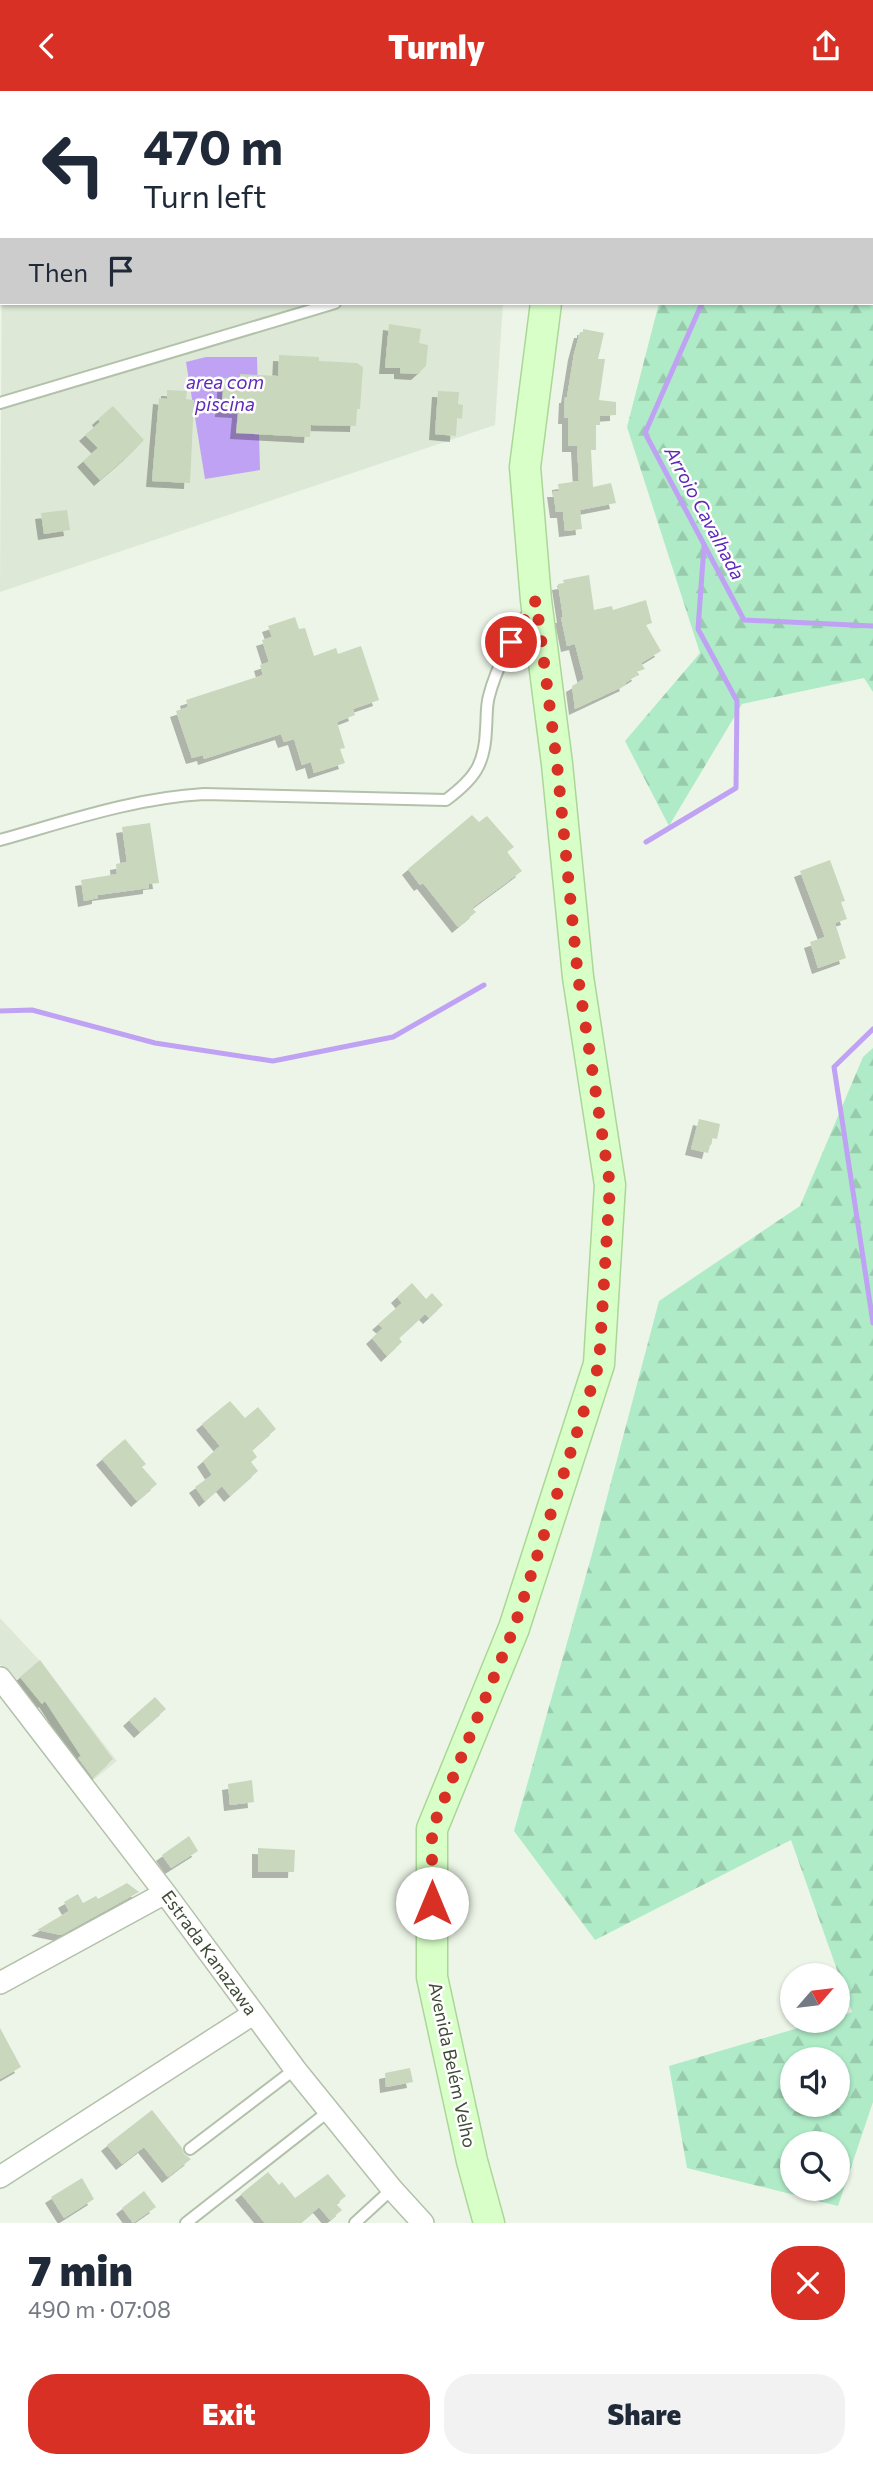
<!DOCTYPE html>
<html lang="en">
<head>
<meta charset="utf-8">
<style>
  body { margin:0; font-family:Commissioner,sans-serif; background:#f2f2f3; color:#1f2937; height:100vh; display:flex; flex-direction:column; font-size:26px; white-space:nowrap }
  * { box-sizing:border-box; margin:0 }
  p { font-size:23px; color:#747a83 }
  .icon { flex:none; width:38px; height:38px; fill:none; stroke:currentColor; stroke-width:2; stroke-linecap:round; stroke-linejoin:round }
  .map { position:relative; height:2132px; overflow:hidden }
  .details { display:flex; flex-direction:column; background:#fff; flex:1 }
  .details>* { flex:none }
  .top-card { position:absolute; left:0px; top:0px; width:873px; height:214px; box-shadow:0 2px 5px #0004; background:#fff; color:#1f2937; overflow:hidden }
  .needle { width:46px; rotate:62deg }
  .fabs { position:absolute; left:780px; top:1872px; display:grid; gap:14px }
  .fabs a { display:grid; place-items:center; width:70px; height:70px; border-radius:50%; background:#fff; box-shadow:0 2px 5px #0004; font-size:35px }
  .pin { position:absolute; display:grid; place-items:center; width:60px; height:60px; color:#fff; margin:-30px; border:4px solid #fff; border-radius:50%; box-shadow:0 2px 7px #0007 }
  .me { position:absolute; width:77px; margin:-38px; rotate:0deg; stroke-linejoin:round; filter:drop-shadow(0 0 5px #0008) }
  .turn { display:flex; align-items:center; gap:24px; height:147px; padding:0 28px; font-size:32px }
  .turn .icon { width:91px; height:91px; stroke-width:2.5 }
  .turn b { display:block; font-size:49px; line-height:60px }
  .then { display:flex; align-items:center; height:66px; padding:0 28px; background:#0003; gap:14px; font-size:26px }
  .round { display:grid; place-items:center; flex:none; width:74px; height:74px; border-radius:28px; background:#f2f2f3 }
  .head { display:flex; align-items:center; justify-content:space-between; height:119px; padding:0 28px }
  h1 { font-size:42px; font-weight:800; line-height:52px }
  .button { display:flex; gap:14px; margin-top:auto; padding:14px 28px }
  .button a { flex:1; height:80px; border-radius:28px; background:#d93025; color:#fff; font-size:28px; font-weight:800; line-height:80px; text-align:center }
  .button a+a { background:#f2f2f3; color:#1f2937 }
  header { display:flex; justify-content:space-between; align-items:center; height:91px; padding:0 28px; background:#d93025; color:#fff; font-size:32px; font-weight:800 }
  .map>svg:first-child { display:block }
  .residential { fill:#dde9d6 }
  .forest { fill:url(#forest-firs); fill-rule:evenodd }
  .water { fill:#bfa2f4 }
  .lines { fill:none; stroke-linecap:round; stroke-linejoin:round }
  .stream { stroke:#bfa2f4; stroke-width:5 }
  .building { fill:#c9d7bd; filter:url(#shadow) }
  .service-casing { stroke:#b3c1aa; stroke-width:14 }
  .minor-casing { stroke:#b3c1aa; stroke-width:24 }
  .secondary-casing { stroke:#aad796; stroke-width:33 }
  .service { stroke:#fff; stroke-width:10 }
  .minor { stroke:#fff; stroke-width:21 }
  .secondary { stroke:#d8ffc8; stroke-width:30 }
  .route { stroke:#d93025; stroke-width:12; stroke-dasharray:0 21.6 }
  .labels { text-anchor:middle; stroke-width:5; stroke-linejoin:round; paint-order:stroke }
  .street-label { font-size:18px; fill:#3e4936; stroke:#fff }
  .water-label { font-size:19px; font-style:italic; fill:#5f29bb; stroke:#fff }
</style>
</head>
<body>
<header><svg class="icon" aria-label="back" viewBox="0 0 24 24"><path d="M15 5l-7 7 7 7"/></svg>Turnly<svg class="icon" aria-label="share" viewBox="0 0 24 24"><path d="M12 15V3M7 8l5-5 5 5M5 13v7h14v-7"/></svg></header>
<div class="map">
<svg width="873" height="2132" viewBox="0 0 873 2132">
  <defs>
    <pattern id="forest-firs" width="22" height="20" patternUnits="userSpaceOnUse" patternTransform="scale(1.75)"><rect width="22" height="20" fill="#afebc7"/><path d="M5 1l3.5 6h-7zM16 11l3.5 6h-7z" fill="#98cbac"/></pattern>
    <filter id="shadow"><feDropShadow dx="-6" dy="6" stdDeviation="0" flood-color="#0004"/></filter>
  </defs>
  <rect width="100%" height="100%" fill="#edf5e8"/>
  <path class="residential" d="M 2,153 L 2,212 L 503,212 L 495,334 L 0,501 Z
    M 0,1527 L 40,1570 L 117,1670 L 91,1691 L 0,1573 Z"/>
  <path class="forest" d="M 806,0 L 873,0 L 873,601 L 864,587 L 742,613 L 669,735 L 625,650 L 700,562 L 627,336 L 659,212 L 872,212 L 872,2 Z
    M 873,957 L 873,2011 L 838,2115 L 687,2077 L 669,1975 L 822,1930 L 838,1930 L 838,1926 L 852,1921 L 791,1749 L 595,1849 L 514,1740 L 592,1463 L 659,1210 L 800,1115 L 863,966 ZM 793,1969 L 838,1969 L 838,2014 L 793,2014 ZM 793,2053 L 838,2053 L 838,2098 L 793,2098 Z"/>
  <path class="water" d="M 206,266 L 257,266 L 260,379 L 205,388 L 186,271 Z"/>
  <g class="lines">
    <path class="stream" d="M 872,97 L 873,96
      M 702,212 L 645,342 L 744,529 L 873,535
      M 646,751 L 736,697 L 737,610 L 698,538 L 704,455
      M 0,920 L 32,919 L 155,952 L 273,970 L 393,946 L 484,894
      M 873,938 L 834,976 L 873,1232"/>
  </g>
  <path class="building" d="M 389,233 L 421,238 L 419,252 L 428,254 L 426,275 L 417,283 L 400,282 L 400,277 L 385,277 Z
    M 583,238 L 604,242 L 598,268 L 605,268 L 599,309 L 616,311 L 616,324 L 600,325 L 600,334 L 596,334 L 596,359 L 591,359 L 593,396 L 611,392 L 616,412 L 580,419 L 582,438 L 565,440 L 563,421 L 556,421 L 553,400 L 559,400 L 558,393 L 579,390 L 577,355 L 568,355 L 568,327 L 564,327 L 565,306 L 567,306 L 574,263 L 580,241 L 583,241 Z
    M 279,264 L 319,266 L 319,270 L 357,272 L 363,276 L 360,318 L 357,318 L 356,335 L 311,334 L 310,346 L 236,342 L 238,321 L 221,320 L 224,287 L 240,288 L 240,283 L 278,285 Z
    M 167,299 L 187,300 L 186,308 L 194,309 L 190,392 L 152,390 L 159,307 L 167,308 Z
    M 438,300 L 459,301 L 458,313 L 463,314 L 462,328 L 457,327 L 456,345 L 435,343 Z
    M 113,315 L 144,349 L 129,364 L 100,389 L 83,370 L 98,357 L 85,344 L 100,331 L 98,328 Z
    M 67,419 L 70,439 L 44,443 L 41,422 Z
    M 589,484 L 594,519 L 612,515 L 613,519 L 646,509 L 652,532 L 646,534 L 661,560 L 641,572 L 645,578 L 636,581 L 638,584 L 625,592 L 626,594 L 575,618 L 572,595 L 584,588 L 575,553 L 567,555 L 561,526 L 563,526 L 558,493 L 564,492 L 563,489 Z
    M 295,526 L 299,538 L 305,537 L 314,565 L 336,557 L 338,563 L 361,555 L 379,609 L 353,618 L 355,624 L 337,631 L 345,657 L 340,658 L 345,672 L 314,682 L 311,671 L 302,674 L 294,648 L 284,651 L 281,643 L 204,668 L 203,664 L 192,667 L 176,620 L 188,616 L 186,609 L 263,584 L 260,574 L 269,571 L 262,549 L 272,546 L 268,535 Z
    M 472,724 L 479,731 L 487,725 L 514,756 L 507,761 L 522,780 L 472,817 L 476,821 L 458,836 L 423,792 L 420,794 L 408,778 Z
    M 150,732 L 159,792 L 149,793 L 149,797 L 98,804 L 98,807 L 84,810 L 81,789 L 117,783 L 116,773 L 127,771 L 122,736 Z
    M 830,769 L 845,810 L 841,811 L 847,828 L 835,832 L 846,867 L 818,877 L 810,851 L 825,846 L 800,780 Z
    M 699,1028 L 720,1033 L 717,1048 L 712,1047 L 708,1062 L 691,1058 Z
    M 412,1192 L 426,1208 L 432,1202 L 443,1214 L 429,1227 L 425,1223 L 399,1247 L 402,1251 L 387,1265 L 372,1247 L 383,1237 L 378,1233 L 402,1212 L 397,1206 Z
    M 230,1310 L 245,1327 L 258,1316 L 276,1338 L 252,1359 L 257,1366 L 251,1371 L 258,1380 L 230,1405 L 222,1395 L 205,1410 L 195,1396 L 212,1384 L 203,1370 L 220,1355 L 202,1333 Z
    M 125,1348 L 146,1373 L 142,1376 L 157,1393 L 137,1410 L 102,1368 Z
    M 40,1569 L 113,1668 L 93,1687 L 78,1667 L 81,1665 L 45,1610 L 42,1613 L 20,1586 Z
    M 155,1606 L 166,1618 L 140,1641 L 129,1629 Z
    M 252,1689 L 254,1711 L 230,1714 L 228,1693 Z
    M 189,1745 L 198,1760 L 171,1777 L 162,1764 Z
    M 258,1757 L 295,1759 L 294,1781 L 258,1781 Z
    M 127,1792 L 139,1801 L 61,1844 L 37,1839 L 69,1820 L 64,1811 L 78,1803 L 83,1812 L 96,1805 L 98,1808 Z
    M 0,1937 L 21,1976 L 0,1988 Z
    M 410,1977 L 413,1991 L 386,1996 L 385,1982 Z
    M 152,2019 L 182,2057 L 184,2063 L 191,2068 L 168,2086 L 144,2056 L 122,2073 L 107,2054 Z
    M 268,2081 L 279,2094 L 282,2091 L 295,2107 L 328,2083 L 346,2105 L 336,2113 L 342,2119 L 330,2129 L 319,2116 L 300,2132 L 265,2132 L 241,2103 Z
    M 82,2087 L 94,2108 L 64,2127 L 51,2106 Z
    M 144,2100 L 156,2116 L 133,2132 L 122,2117 Z"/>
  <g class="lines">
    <g class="service-casing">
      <path id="service" d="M 0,312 L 335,212
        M 0,749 C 68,730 134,707 204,703 L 446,709 C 474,688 485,674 486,638 C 487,627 486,615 489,605 C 497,574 514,545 531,517
        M 190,2058 L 295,1978
        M 186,2132 L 329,2020
        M 355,2132 L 392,2098"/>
    </g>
    <g class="minor-casing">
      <path id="minor" d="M 0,1587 L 165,1802 L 295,1978 L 392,2098 L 423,2132
        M 0,1892 L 165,1802
        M 0,2086 L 253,1923"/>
    </g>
    <g class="secondary-casing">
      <path id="secondary" d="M 594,2 L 595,0
        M 489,2132 L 472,2070 L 432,1886 L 432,1738 L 514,1537 L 599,1273 L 610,1094 L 578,886 L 557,673 L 536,509 L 525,376 L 546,212"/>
    </g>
    <use href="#service" class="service"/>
    <use href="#minor" class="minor"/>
    <use href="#secondary" class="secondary"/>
  </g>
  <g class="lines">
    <path class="route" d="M 432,1812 L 432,1738 L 514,1537 L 599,1273 L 610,1094 L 578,886 L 557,673 L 536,509 L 511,551"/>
  </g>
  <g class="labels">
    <g class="street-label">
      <text transform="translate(209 1862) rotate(54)" y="6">Estrada Kanazawa</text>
      <text transform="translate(452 1974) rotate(78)" y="6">Avenida Belém Velho</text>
    </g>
    <g class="water-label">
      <text x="225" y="298">area com<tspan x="225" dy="22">piscina</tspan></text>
      <text transform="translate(705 422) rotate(62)" y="7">Arroio Cavalhada</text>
    </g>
  </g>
</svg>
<div class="fabs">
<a><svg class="needle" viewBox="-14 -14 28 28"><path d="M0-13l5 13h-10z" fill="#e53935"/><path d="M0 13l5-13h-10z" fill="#747a83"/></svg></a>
<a><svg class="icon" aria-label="sound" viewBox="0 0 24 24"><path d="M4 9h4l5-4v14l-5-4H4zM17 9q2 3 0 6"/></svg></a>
<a><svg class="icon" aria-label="search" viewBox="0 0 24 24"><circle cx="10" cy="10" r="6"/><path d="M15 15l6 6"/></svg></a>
</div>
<div class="pin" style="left:511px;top:551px;background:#d93025"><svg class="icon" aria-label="arrive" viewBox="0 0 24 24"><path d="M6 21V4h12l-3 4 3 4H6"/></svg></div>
<svg class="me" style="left:432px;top:1812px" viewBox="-20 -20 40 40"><circle r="19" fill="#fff"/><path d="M0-13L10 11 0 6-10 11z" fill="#d93025"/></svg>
<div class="top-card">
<div class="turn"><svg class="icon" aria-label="left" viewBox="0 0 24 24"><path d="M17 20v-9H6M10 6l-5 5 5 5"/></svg><div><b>470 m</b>Turn left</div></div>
<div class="then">Then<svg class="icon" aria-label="arrive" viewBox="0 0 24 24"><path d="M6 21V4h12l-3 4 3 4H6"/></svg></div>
</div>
</div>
<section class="details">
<div class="head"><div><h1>7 min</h1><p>490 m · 07:08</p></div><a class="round" style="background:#d93025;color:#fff"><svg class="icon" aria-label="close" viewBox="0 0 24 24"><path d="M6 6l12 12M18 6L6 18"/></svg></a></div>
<div class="button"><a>Exit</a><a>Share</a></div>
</section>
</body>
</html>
